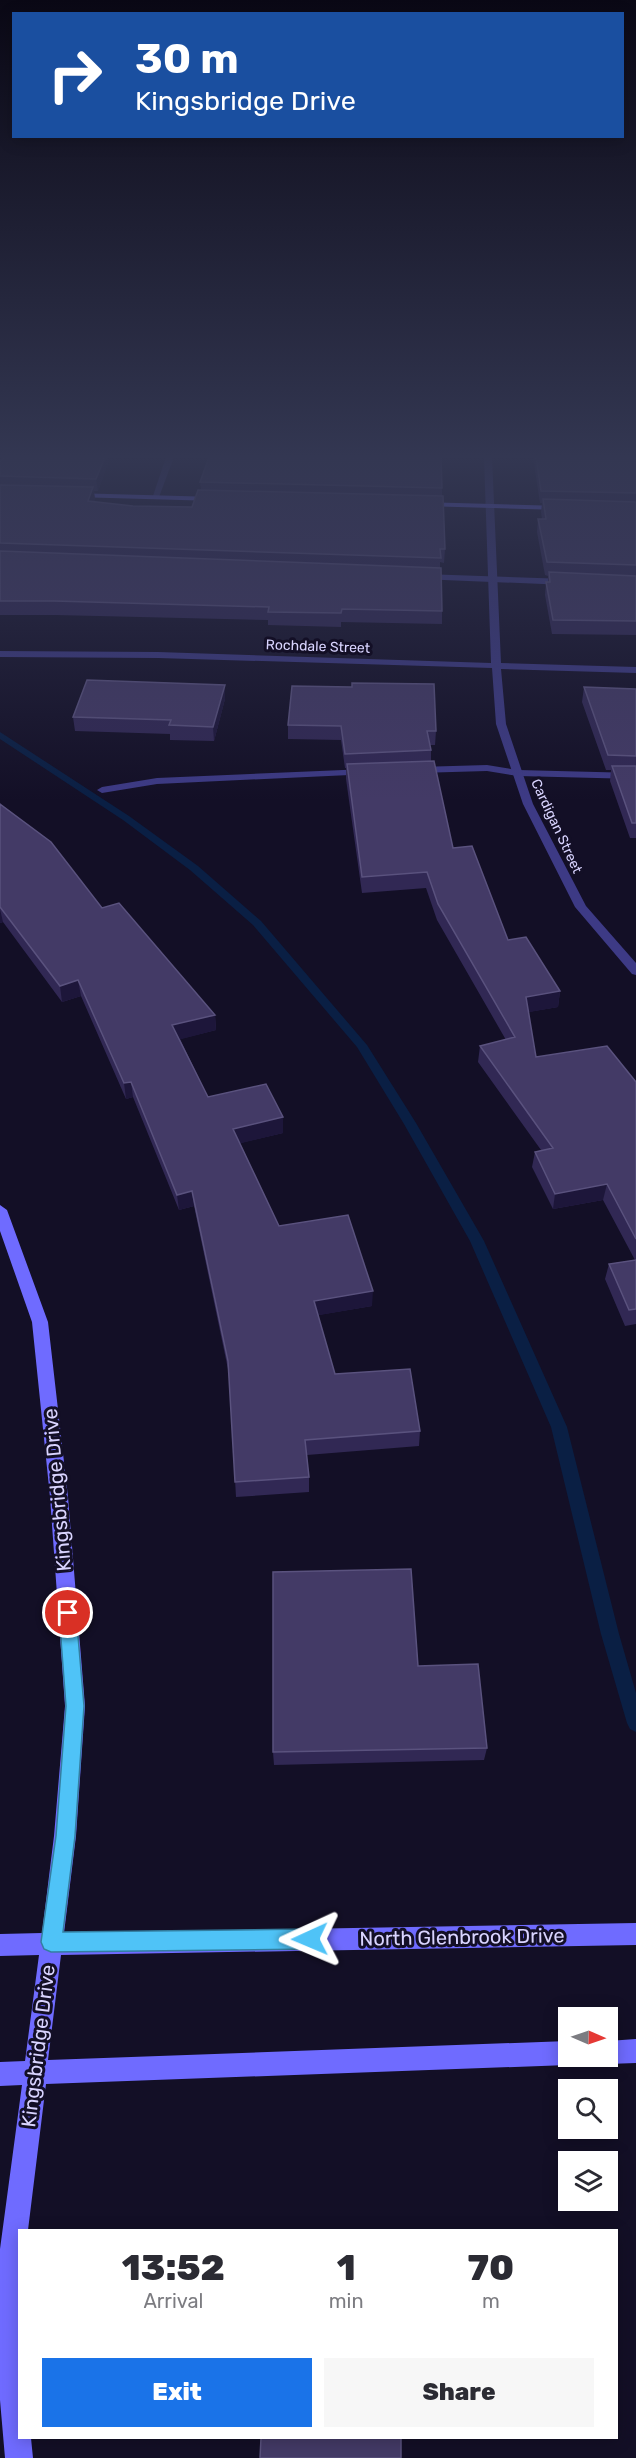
<!DOCTYPE html>
<html lang="en">
<head>
<meta charset="utf-8">
<style>
  body { margin:0; font-family:Rubik,sans-serif; background:#f7f7f7; color:#2b2b33; height:100vh; display:flex; flex-direction:column; font-size:22px; white-space:nowrap }
  * { box-sizing:border-box; margin:0 }
  p { font-size:20px; color:#7c7c81 }
  .icon { flex:none; width:33px; height:33px; fill:none; stroke:currentColor; stroke-width:2; stroke-linecap:round; stroke-linejoin:round }
  .map { position:relative; flex:1; overflow:hidden }
  .drawer { position:absolute; left:18px; top:2229px; width:600px; height:210px; display:flex; flex-direction:column; background:#fff; border-radius:0px; box-shadow:0 3px 15px #0003 }
  .drawer>* { flex:none }
  .hud { position:absolute; left:12px; top:12px; width:612px; height:126px; border-radius:0px; box-shadow:0 3px 15px #0003; background:#1a4fa0; color:#fff; overflow:hidden }
  .needle { width:39px; rotate:92deg }
  .fabs { position:absolute; left:558px; top:2007px; display:grid; gap:12px }
  .fabs a { display:grid; place-items:center; width:60px; height:60px; border-radius:0px; background:#fff; box-shadow:0 3px 15px #0003; font-size:30px }
  .pin { position:absolute; display:grid; place-items:center; width:51px; height:51px; color:#fff; margin:-26px; border:3px solid #fff; border-radius:50%; box-shadow:0 2px 6px #0007 }
  .me { position:absolute; width:66px; margin:-33px; rotate:269deg; stroke-linejoin:round; filter:drop-shadow(0 0 4px #0008) }
  .turn { display:flex; align-items:center; gap:21px; height:126px; padding:0 24px; font-size:27px }
  .turn .icon { width:78px; height:78px; stroke-width:2.5 }
  .turn b { display:block; font-size:42px; line-height:51px }
  .eta { display:flex; justify-content:space-evenly; align-items:center; height:102px; text-align:center }
  .eta b { font-size:36px; font-weight:800; line-height:42px }
  .action { display:flex; gap:12px; margin-top:auto; padding:12px 24px }
  .action a { flex:1; height:69px; border-radius:0px; background:#1a73e8; color:#fff; font-size:24px; font-weight:800; line-height:69px; text-align:center }
  .action a+a { background:#f7f7f7; color:#2b2b33 }
  .map>svg:first-child { display:block }
  .lines { fill:none; stroke-linecap:round; stroke-linejoin:round }
  .stream { fill:#0a1f44; fill-rule:evenodd }
  .lane { fill:#3d3a85; fill-rule:evenodd }
  .street { fill:#3d3a85; fill-rule:evenodd }
  .secondary { fill:#6f6bff; fill-rule:evenodd }
  .wall { fill:#312854 }
  .shaded-wall { fill:#1d163a }
  .building { fill:#433a66; stroke:#5a527e; stroke-width:1.5 }
  .route { fill:#4fc3f7; stroke:#337fa1; stroke-width:1.5 }
  .labels { text-anchor:middle; stroke-width:6; stroke-linejoin:round; paint-order:stroke }
  .far-street-label { font-size:14px; fill:#d9d4ff; stroke:#130f26 }
  .near-street-label { font-size:20px; fill:#d9d4ff; stroke:#130f26 }
</style>
</head>
<body>
<div class="map">
<svg width="636" height="2458" viewBox="0 0 636 2458">
  <rect width="100%" height="100%" fill="#130f26"/>
  <g class="lines">
    <path class="stream" d="M 0,732 L 129,816 L 198,866 L 261,921 L 367,1045 L 416,1123 L 484,1241 L 567,1427 L 619,1634 L 636,1693 L 636,1732 L 630,1729 L 627,1723 L 601,1634 L 551,1427 L 470,1241 L 404,1124 L 357,1047 L 253,925 L 190,870 L 123,820 L 0,739 Z"/>
    <path class="lane" d="M 423,574 L 567,579 L 571,582 L 567,585 L 420,579 L 420,575 Z
      M 487,765 L 518,770 L 636,773 L 636,779 L 518,776 L 487,771 L 418,773 L 413,770 L 418,767 Z
      M 367,769 L 371,770 L 371,774 L 157,784 L 102,793 L 97,790 L 102,787 L 157,778 Z"/>
    <path class="street" d="M 166,457 L 174,457 L 159,497 L 152,499 Z
      M 484,457 L 492,457 L 501,663 L 636,667 L 636,673 L 501,669 L 506,724 L 533,804 L 586,906 L 636,963 L 636,975 L 632,974 L 575,907 L 523,804 L 496,724 L 492,668 L 158,658 L 0,657 L 0,651 L 158,652 L 491,663 Z"/>
    <path class="secondary" d="M 72,493 L 216,497 L 220,499 L 216,501 L 75,497 L 72,497 Z
      M 420,502 L 561,506 L 565,508 L 561,510 L 423,506 L 419,504 Z
      M 0,1205 L 7,1210 L 48,1322 L 68,1497 L 85,1706 L 76,1836 L 64,1933 L 636,1923 L 636,1945 L 61,1955 L 48,2060 L 568,2041 L 568,2056 L 578,2056 L 576,2061 L 568,2065 L 46,2084 L 28,2230 L 20,2230 L 20,2438 L 31,2438 L 33,2458 L 5,2458 L 0,2400 L 0,2249 L 22,2085 L 0,2086 L 0,2062 L 25,2061 L 39,1955 L 0,1956 L 0,1934 L 42,1933 L 54,1836 L 65,1706 L 50,1497 L 32,1322 L 0,1231 Z
      M 636,2039 L 636,2063 L 608,2064 L 600,2060 L 598,2056 L 608,2056 L 608,2041 Z"/>
  </g>
  <path class="wall" d="M 4,457 L 110,457 L 98,491 L 94,491 L 95,500 L 94,502 L 133,506 L 192,507 L 201,490 L 200,482 L 442,488 L 442,496 L 445,549 L 444,563 L 440,562 L 440,568 L 442,611 L 442,624 L 341,622 L 341,627 L 268,625 L 268,620 L 56,615 L 0,615 L 0,462 Z
    M 533,457 L 636,457 L 636,635 L 552,634 L 545,595 L 546,582 L 548,582 L 548,576 L 545,575 L 537,532 L 538,519 L 542,519 L 541,512 L 542,503 L 540,503 Z
    M 225,685 L 225,699 L 214,741 L 170,740 L 170,734 L 75,731 L 73,717 Z
    M 292,686 L 436,731 L 435,745 L 430,745 L 431,750 L 431,761 L 453,848 L 508,940 L 560,991 L 558,1007 L 528,1012 L 536,1057 L 636,1082 L 636,1324 L 625,1326 L 605,1279 L 609,1264 L 635,1260 L 603,1200 L 553,1209 L 532,1167 L 535,1152 L 541,1150 L 478,1062 L 480,1046 L 506,1040 L 437,920 L 426,888 L 362,893 L 346,779 L 346,768 L 345,768 L 341,740 L 288,739 L 288,725 Z
    M 584,687 L 636,689 L 636,838 L 630,838 L 610,781 L 611,770 L 606,770 L 582,702 Z
    M 0,804 L 102,908 L 215,1015 L 216,1030 L 180,1039 L 208,1097 L 283,1117 L 283,1133 L 240,1143 L 279,1226 L 372,1306 L 318,1315 L 335,1374 L 420,1431 L 419,1446 L 307,1455 L 309,1477 L 309,1492 L 236,1497 L 229,1374 L 194,1206 L 179,1210 L 133,1097 L 126,1099 L 81,996 L 62,1002 L 3,922 L 0,923 Z
    M 418,1666 L 487,1748 L 484,1760 L 274,1765 L 273,1752 Z"/>
  <path class="shaded-wall" d="M 105,457 L 110,457 L 98,491 L 96,479 Z
    M 93,487 L 95,500 L 90,514 L 88,501 Z
    M 225,685 L 225,699 L 214,741 L 213,727 Z
    M 0,909 L 3,922 L 0,923 Z
    M 78,980 L 81,996 L 62,1002 L 60,986 Z
    M 560,991 L 558,1007 L 524,1013 L 526,997 Z
    M 215,1015 L 216,1030 L 174,1041 L 172,1025 Z
    M 131,1082 L 133,1097 L 126,1099 L 124,1083 Z
    M 283,1117 L 283,1133 L 234,1145 L 233,1129 Z
    M 607,1184 L 603,1200 L 553,1209 L 555,1194 Z
    M 192,1191 L 194,1206 L 179,1210 L 177,1195 Z
    M 373,1291 L 372,1306 L 314,1316 L 314,1301 Z"/>
  <path class="building" d="M 4,457 L 105,457 L 96,479 L 0,476 L 0,462 Z
    M 209,457 L 441,457 L 442,488 L 200,482 Z
    M 536,457 L 636,457 L 636,493 L 541,491 Z
    M 0,485 L 93,487 L 88,501 L 133,506 L 192,507 L 198,490 L 443,496 L 445,549 L 440,549 L 441,558 L 0,543 Z
    M 543,499 L 636,502 L 636,565 L 547,562 L 538,519 L 546,519 Z
    M 0,551 L 441,568 L 442,611 L 342,609 L 341,613 L 268,612 L 269,607 L 54,601 L 0,601 Z
    M 549,572 L 636,576 L 636,621 L 553,620 L 546,582 L 550,582 Z
    M 87,680 L 225,685 L 213,727 L 169,725 L 171,720 L 73,717 Z
    M 352,683 L 434,684 L 436,731 L 427,731 L 431,750 L 345,754 L 341,726 L 288,725 L 292,686 L 352,687 Z
    M 584,687 L 636,689 L 636,756 L 608,755 Z
    M 434,761 L 453,848 L 472,846 L 508,940 L 526,937 L 560,991 L 526,997 L 536,1057 L 607,1046 L 636,1082 L 636,1239 L 607,1184 L 555,1194 L 535,1152 L 553,1148 L 480,1046 L 515,1037 L 438,904 L 427,872 L 362,877 L 347,764 Z
    M 612,766 L 636,766 L 636,823 L 632,823 Z
    M 0,804 L 51,842 L 102,908 L 119,903 L 215,1015 L 172,1025 L 208,1097 L 266,1084 L 283,1117 L 233,1129 L 279,1226 L 348,1215 L 373,1291 L 314,1301 L 335,1374 L 410,1369 L 420,1431 L 305,1440 L 309,1477 L 235,1482 L 228,1361 L 192,1191 L 177,1195 L 131,1082 L 124,1083 L 78,980 L 60,986 L 0,907 Z
    M 636,1260 L 636,1309 L 629,1310 L 609,1264 Z
    M 411,1569 L 418,1666 L 478,1664 L 487,1748 L 273,1752 L 273,1572 Z
    M 261,2438 L 401,2438 L 401,2458 L 260,2458 Z"/>
  <linearGradient id="sky" x2="0" y2="1"><stop stop-color="#0a0815"/><stop offset="0.57" stop-color="#333752"/><stop offset="1" stop-color="#333752" stop-opacity="0"/></linearGradient>
  <rect width="636" height="801" fill="url(#sky)"/>
  <path class="route" d="M 68,1605 L 74,1608 L 76,1613 L 84,1706 L 75,1836 L 63,1932 L 310,1929 L 317,1932 L 320,1939 L 317,1946 L 310,1949 L 51,1952 L 44,1949 L 41,1942 L 56,1836 L 66,1706 L 59,1613 L 62,1608 Z"/>
  <g class="labels">
    <g class="far-street-label">
      <text transform="translate(318 646) rotate(2)" y="5">Rochdale Street</text>
      <text transform="translate(557 826) rotate(65)" y="5">Cardigan Street</text>
    </g>
    <g class="near-street-label">
      <text transform="translate(57 1490) rotate(-95)" y="7">Kingsbridge Drive</text>
      <text transform="translate(462 1937) rotate(-1)" y="7">North Glenbrook Drive</text>
      <text transform="translate(38 2046) rotate(-83)" y="7">Kingsbridge Drive</text>
    </g>
  </g>
</svg>
<div class="fabs">
<a><svg class="needle" viewBox="-14 -14 28 28"><path d="M0-13l5 13h-10z" fill="#e53935"/><path d="M0 13l5-13h-10z" fill="#7c7c81"/></svg></a>
<a><svg class="icon" aria-label="search" viewBox="0 0 24 24"><circle cx="10" cy="10" r="6"/><path d="M15 15l6 6"/></svg></a>
<a><svg class="icon" aria-label="layers" viewBox="0 0 24 24"><path d="M12 4l9 5-9 5-9-5zM3 14l9 5 9-5"/></svg></a>
</div>
<div class="pin" style="left:68px;top:1613px;background:#d93025"><svg class="icon" aria-label="arrive" viewBox="0 0 24 24"><path d="M6 21V4h12l-3 4 3 4H6"/></svg></div>
<svg class="me" style="left:310px;top:1939px" viewBox="-20 -20 40 40"><path d="M0-17L14 15 0 8-14 15z" fill="#4fc3f7" stroke="#fff" stroke-width="4"/></svg>
<div class="hud">
<div class="turn"><svg class="icon" aria-label="right" viewBox="0 0 24 24"><path d="M7 20v-9h11M14 6l5 5-5 5"/></svg><div><b>30 m</b>Kingsbridge Drive</div></div>
</div>
<section class="drawer">
<div class="eta">
<div><b>13:52</b><p>Arrival</p></div>
<div><b>1</b><p>min</p></div>
<div><b>70</b><p>m</p></div>
</div>
<div class="action"><a>Exit</a><a>Share</a></div>
</section>
</div>
</body>
</html>
